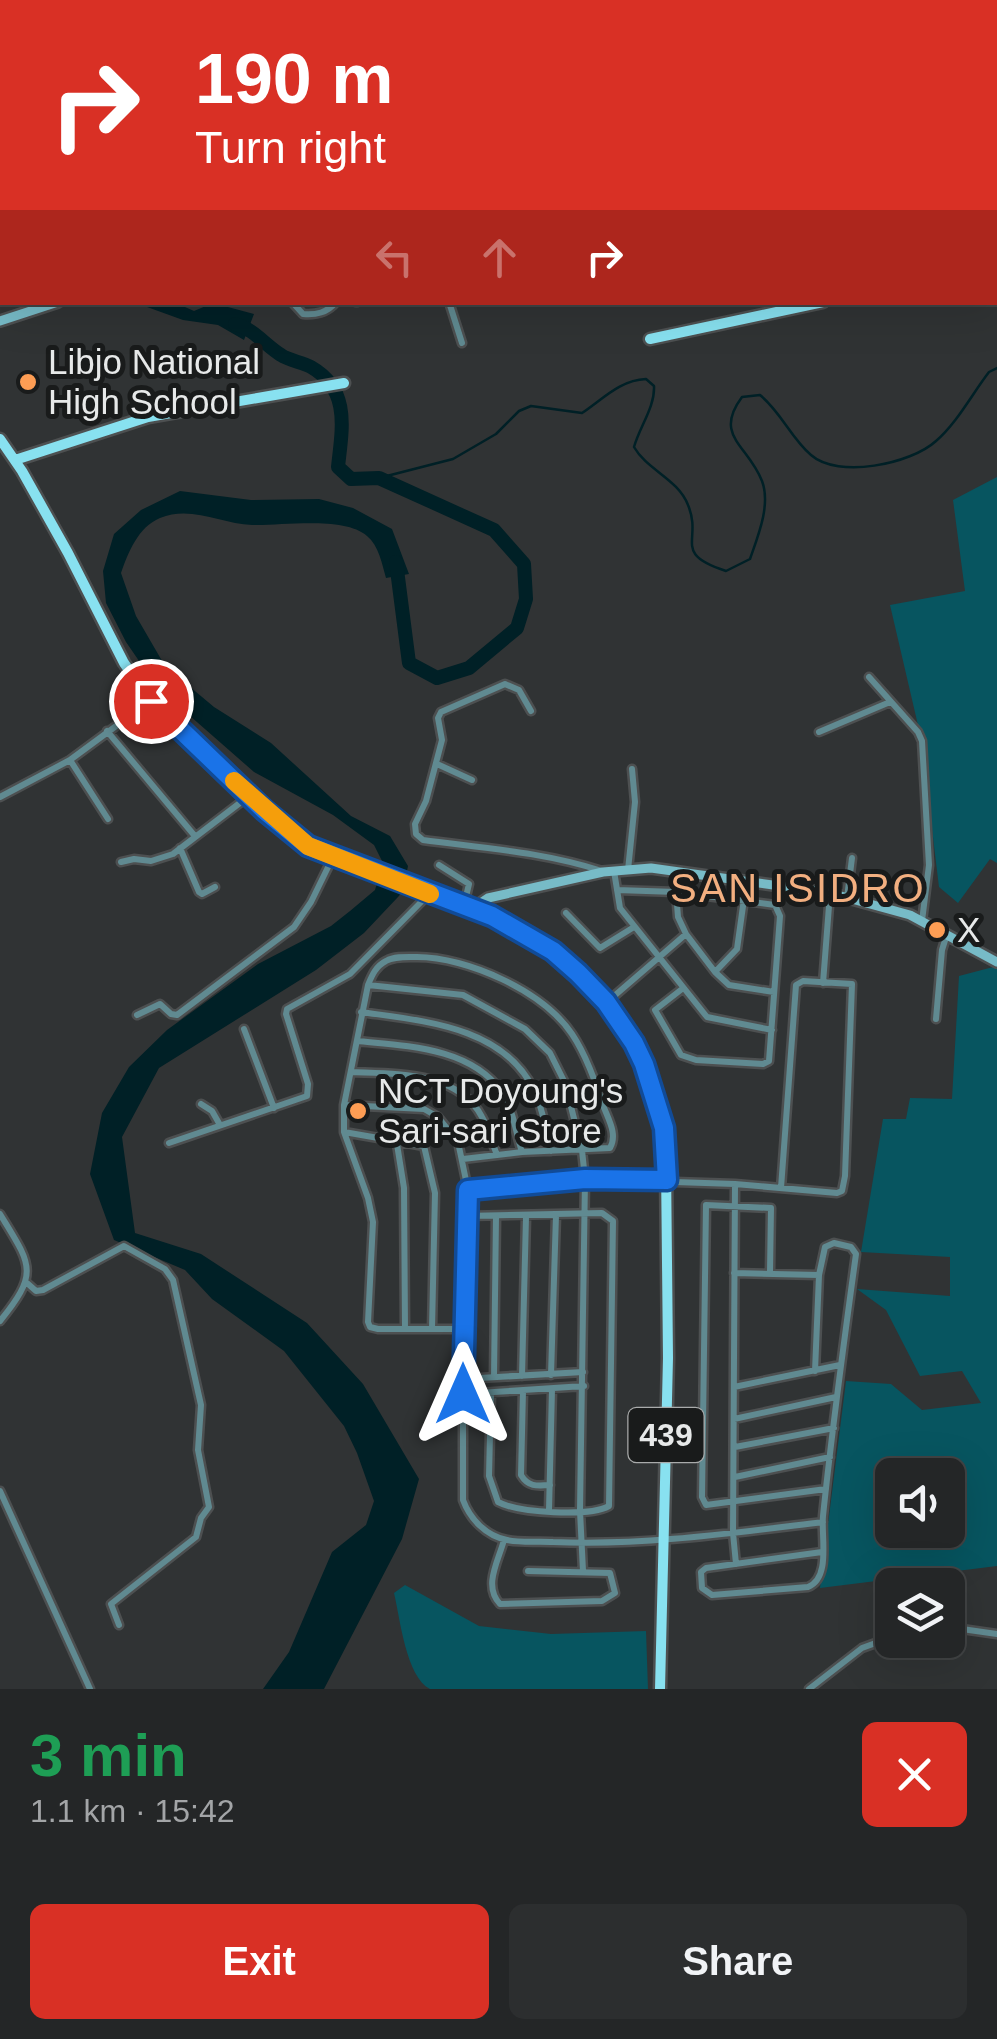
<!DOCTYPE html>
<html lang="en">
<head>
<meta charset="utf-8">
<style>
  body { margin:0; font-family:Helvetica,sans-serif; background:#2c2e2f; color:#f1f3f6; height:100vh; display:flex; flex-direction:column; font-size:38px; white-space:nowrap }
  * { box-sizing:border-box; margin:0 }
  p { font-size:32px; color:#a3a5a7 }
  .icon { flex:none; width:55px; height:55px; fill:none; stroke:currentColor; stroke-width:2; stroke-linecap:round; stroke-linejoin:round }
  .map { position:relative; height:1689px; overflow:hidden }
  .drawer { display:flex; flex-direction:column; background:#242627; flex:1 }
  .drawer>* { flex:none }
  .guide { position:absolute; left:0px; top:0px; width:998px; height:305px; box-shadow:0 10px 40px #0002,0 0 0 2px #414344; background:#d93025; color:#fff; overflow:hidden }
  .buttons { position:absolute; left:875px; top:1458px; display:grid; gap:20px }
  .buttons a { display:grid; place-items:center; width:90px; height:90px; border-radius:15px; background:#242627; box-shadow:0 10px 40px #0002,0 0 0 2px #414344; font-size:50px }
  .pin { position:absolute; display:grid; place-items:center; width:85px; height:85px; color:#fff; margin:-42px; border:5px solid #fff; border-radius:50%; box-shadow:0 2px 10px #0007 }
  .me { position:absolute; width:110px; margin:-55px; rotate:0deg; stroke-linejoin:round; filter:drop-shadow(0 0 8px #0008) }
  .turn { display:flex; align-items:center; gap:35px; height:210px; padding:0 30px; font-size:45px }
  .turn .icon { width:130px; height:130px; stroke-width:2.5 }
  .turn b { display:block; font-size:70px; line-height:85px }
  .lanes { display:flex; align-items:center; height:95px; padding:0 30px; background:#0003; justify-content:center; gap:50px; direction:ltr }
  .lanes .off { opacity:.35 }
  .round { display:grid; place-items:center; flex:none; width:105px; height:105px; border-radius:15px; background:#2c2e2f }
  .head { display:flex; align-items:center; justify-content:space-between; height:170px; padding:0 30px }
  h1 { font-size:60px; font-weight:700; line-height:75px; color:#1e9e55 }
  .cta { display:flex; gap:20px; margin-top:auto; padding:20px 30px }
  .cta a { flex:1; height:115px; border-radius:15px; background:#d93025; color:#fff; font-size:40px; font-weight:700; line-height:115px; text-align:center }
  .cta a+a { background:#2c2e2f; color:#f1f3f6 }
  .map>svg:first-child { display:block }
  .green { fill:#075560; fill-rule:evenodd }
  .water { fill:#002026 }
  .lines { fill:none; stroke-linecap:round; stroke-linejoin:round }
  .stream { stroke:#002026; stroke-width:2.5 }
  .river { stroke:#002026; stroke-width:14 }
  .street-casing { stroke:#4d5051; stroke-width:11 }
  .secondary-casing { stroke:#4d5051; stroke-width:14 }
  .primary-casing { stroke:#4d5051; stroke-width:15 }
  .street { stroke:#608a91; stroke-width:6 }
  .secondary { stroke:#77bbc7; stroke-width:9 }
  .primary { stroke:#88e1f0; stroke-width:10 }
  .route-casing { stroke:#114b97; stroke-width:25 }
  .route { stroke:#1a73e8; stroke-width:18 }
  .slow { stroke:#f59e0b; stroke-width:18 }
  .poi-dot { fill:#fd9d54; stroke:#191b1b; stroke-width:4 }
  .labels { text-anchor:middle; stroke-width:10; stroke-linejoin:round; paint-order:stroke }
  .shield { fill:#191b1b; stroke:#a9abab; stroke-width:2.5 }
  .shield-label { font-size:32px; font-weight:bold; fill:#e7e9e9 }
  .poi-label { font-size:35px; fill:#e7e9e9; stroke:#191b1b; text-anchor:start }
  .quarter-label { font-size:40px; letter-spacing:2.5px; fill:#f2af80; stroke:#191b1b }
</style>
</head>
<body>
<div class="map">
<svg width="997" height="1689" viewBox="0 0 997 1689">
  <rect width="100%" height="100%" fill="#303334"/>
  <path class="green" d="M 997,477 L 997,863 L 990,859 L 958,903 L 939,887 L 921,738 L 890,605 L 965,591 L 953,500 Z
    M 997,966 L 997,1566 L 820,1588 L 846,1381 L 891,1384 L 922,1410 L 981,1403 L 962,1371 L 920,1376 L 886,1310 L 857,1289 L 950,1296 L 950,1257 L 861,1252 L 883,1119 L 906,1119 L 910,1098 L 952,1099 L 959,976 ZM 892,1475 L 948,1475 L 948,1530 L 892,1530 Z
    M 405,1585 L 479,1626 L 551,1634 L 646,1631 L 648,1689 L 430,1689 C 406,1677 400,1618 394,1593 Z"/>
  <path class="water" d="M 136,303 L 176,303 L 194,311 L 213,303 L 254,314 L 244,340 L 218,325 L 183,320 Z
    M 180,491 L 251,500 L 319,499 L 353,508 L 392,529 L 409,574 L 386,578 C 382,564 379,546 367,536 C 344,516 282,526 252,525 C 222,524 191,505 160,518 C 138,527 128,553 121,573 L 136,616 L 165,666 L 214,707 L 271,743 L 351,816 L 390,836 L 408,866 L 403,891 L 398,897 L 364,933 L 316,970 L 159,1068 L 122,1137 L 135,1233 L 201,1254 L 307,1323 L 363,1384 L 419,1479 L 402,1539 L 324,1689 L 263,1689 L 289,1652 L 332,1552 L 366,1525 L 374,1501 L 357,1453 L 344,1426 L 284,1351 L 212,1299 L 185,1270 L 114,1240 L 90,1174 L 102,1113 L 129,1067 L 167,1030 L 258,964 L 331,926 L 350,911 L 375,890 L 383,863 L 374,845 L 333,815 L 254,772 L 157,687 L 126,642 L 106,603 L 103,571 L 114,534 L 141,510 Z"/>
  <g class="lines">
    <path class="stream" d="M 379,478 L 453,459 L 496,434 L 519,411 L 531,406 L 582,413 C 603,399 620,380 646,379 L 654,386 C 655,407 640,426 634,447 C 647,470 678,479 688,505 C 703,541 671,553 726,571 L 750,559 C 758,536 771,505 762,481 C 748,445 713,436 742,397 L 760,395 C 781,412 791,438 811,455 C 838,479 911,464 936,441 C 957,423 972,394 989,372 L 997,368"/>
    <path class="river" d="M 235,324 C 254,329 265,345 281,355 C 290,361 302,362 311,367 C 351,390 342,429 338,467 L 351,479 L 379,478 L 494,530 L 524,564 L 526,599 L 517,628 L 469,668 L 437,678 L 409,663 L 396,562"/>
    <g class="street-casing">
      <path id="street" d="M 849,2 L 857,0
        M 0,31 L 2,34
        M 0,58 L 2,56
        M 292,302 L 303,314 C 316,315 327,313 336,302
        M 356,302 L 357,302
        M 449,302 L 462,343
        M 869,677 L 918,732 L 922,741 L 929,865 L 922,921
        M 531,711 L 519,690 L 505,684 L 441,712 L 438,718 L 442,740 L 426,801 L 415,824 L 416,834 L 423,840 C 483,848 544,852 602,871
        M 107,731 L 194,835
        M 819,732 L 890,702
        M 70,760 L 108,819
        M 437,764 L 472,780
        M 0,797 L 70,760 L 150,701
        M 180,848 L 199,892 L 202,894 L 215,887
        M 121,862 L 134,859 L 151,861 L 173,854 L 249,796
        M 439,865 L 469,884 L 464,905
        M 628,870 L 635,802 L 632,769
        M 614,871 L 620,908 L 707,1017 L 772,1030
        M 617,890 L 676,892 L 775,905 L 780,916 L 769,1061 L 763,1064 L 696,1060 L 681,1055 L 655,1010 L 682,989
        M 676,892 L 678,917 L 686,934 L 715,972 L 729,985 L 774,992
        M 847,898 L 852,858
        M 566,913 L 600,948 L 634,927
        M 715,972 L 737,949 L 744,899
        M 823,983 L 830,893
        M 368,985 L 463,995 L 525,1029 L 550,1053 L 565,1083 L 582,1150 L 585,1179 L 580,1511 L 583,1571
        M 606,1003 L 686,934
        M 361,1012 C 423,1021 503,1026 534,1090 C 543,1108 546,1132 551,1151
        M 137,1015 L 160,1004 L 171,1014 L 177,1015 L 294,927 L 311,902 L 333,857
        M 936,1019 L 942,950 L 947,934
        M 244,1029 L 274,1108
        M 357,1041 C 406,1046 470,1047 502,1092 C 513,1108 516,1134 522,1152
        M 351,1072 C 395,1074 458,1071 482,1117 C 489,1129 492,1143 497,1155
        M 201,1104 L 212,1111 L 220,1125
        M 344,1105 L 424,1109 L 438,1117 L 458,1142 L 468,1190 L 463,1329 L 463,1500 C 470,1519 486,1536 507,1540 C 521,1543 538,1541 553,1542 C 643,1546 733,1533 823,1522
        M 344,1132 L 424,1146 L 435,1193 L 432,1329
        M 396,1138 L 404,1188 L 405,1329
        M 169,1143 L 307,1096 L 308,1084 L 286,1014 L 287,1009 L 350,974 L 429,894
        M 463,1159 L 522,1152 L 610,1148 C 618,1134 608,1119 603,1105 C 595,1081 586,1055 572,1034 C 543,991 467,957 417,957 C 407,957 395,956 386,961 C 376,966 372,975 368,985 L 344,1105 L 344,1132 L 368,1198 L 373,1222 L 368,1322 L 370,1327 L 378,1329 L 463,1329
        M 735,1184 L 733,1533 L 736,1564
        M 468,1190 L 585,1179 L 735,1184 L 837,1193 L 842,1191 L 845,1176 L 852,984 L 803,981 L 796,985 L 781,1188
        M 0,1214 C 31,1265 40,1272 0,1321
        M 465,1216 L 602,1213 L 613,1221 L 609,1506 C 589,1517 519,1513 498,1502 L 489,1476 L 491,1393
        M 770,1272 L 771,1208 L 706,1205 L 702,1497 L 706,1505 L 826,1489
        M 734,1273 L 819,1275
        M 27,1283 L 36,1291 L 43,1290 L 124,1246 L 165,1269 L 173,1280 L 201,1405 L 198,1450 L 209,1507 L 201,1518 L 196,1537 L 111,1604 L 119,1625
        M 815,1371 L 819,1275 L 825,1247 L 834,1243 L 851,1247 L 856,1254 C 844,1341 832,1429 823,1516 C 821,1537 831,1578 808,1587 L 712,1595 L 702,1588 L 701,1572 L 706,1568 L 822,1552
        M 551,1375 L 556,1215
        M 522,1376 L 526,1217
        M 494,1377 L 496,1216
        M 463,1379 L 583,1372
        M 734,1387 L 840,1365
        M 523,1391 L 521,1475 C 528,1487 537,1486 550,1485
        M 463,1394 L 584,1386
        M 734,1419 L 836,1397
        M 735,1447 L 834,1428
        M 735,1477 L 830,1457
        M 0,1491 L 90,1689
        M 549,1510 L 552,1389
        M 504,1540 C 498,1562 483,1586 500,1604 L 602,1601 L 615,1593 L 610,1573 L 528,1571
        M 948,1627 L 997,1634
        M 809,1689 L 862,1648 L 892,1637"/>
    </g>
    <g class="secondary-casing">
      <path id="secondary" d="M 995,45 L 997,45
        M 0,321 L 58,302
        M 472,909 L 488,898 L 603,872 L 651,868 L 830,893 L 910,915 L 997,962"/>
    </g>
    <g class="primary-casing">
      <path id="primary" d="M 995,264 L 997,264
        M 650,339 L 823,302
        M 0,439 L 22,471 L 68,553 L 124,663 L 151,701 L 223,771 L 308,846 L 492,916 L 553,951 L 606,1003 L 634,1043 L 653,1085 L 664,1128 L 666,1165 L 668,1358 L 660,1689
        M 15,460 L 148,417 L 344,383"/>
    </g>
    <use href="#street" class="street"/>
    <use href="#secondary" class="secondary"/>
    <use href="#primary" class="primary"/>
  </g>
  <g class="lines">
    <g class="route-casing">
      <path id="route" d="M 151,701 L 264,810 L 308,846 L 492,916 L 553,951 L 578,973 L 606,1002 L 634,1043 L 644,1064 L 664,1128 L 667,1180 L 585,1179 L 468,1190 L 463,1394"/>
    </g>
    <use href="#route" class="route"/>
    <path class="slow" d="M 234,781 L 308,846 L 430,894"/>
  </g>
  <g class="poi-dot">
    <circle cx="28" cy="382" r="10"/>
    <circle cx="937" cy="930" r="10"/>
    <circle cx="358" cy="1111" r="10"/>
  </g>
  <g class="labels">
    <rect class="shield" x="628.5" y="1408" width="75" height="54" rx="8"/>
    <g class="shield-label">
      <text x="666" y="1446">439</text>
    </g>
    <g class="poi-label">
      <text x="48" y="374">Libjo National<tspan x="48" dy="40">High School</tspan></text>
      <text x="957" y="942">X</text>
      <text x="378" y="1103">NCT Doyoung's<tspan x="378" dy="40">Sari-sari Store</tspan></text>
    </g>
    <g class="quarter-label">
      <text x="798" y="902">SAN ISIDRO</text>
    </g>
  </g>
</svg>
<div class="buttons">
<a><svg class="icon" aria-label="sound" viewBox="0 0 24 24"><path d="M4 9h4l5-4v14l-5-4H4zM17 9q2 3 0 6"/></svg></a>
<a><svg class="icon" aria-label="layers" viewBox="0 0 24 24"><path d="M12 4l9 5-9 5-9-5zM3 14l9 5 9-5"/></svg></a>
</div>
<div class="pin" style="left:151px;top:701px;background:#d93025"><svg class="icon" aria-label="arrive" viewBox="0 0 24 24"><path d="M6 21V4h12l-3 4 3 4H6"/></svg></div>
<svg class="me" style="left:463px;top:1394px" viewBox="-20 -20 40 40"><path d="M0-17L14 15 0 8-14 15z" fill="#1a73e8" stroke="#fff" stroke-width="4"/></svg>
<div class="guide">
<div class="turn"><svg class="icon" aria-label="right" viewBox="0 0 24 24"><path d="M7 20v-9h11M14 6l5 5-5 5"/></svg><div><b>190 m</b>Turn right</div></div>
<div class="lanes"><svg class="icon off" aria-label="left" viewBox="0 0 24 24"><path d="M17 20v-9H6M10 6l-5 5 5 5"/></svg><svg class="icon off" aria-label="ahead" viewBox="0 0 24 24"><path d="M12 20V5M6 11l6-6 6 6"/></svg><svg class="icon" aria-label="right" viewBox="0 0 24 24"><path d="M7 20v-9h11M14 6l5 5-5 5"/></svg></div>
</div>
</div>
<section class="drawer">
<div class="head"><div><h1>3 min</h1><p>1.1 km · 15:42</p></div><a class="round" style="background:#d93025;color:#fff"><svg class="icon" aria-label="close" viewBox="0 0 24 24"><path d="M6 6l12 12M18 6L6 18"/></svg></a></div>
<div class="cta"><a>Exit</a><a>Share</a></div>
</section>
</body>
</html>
